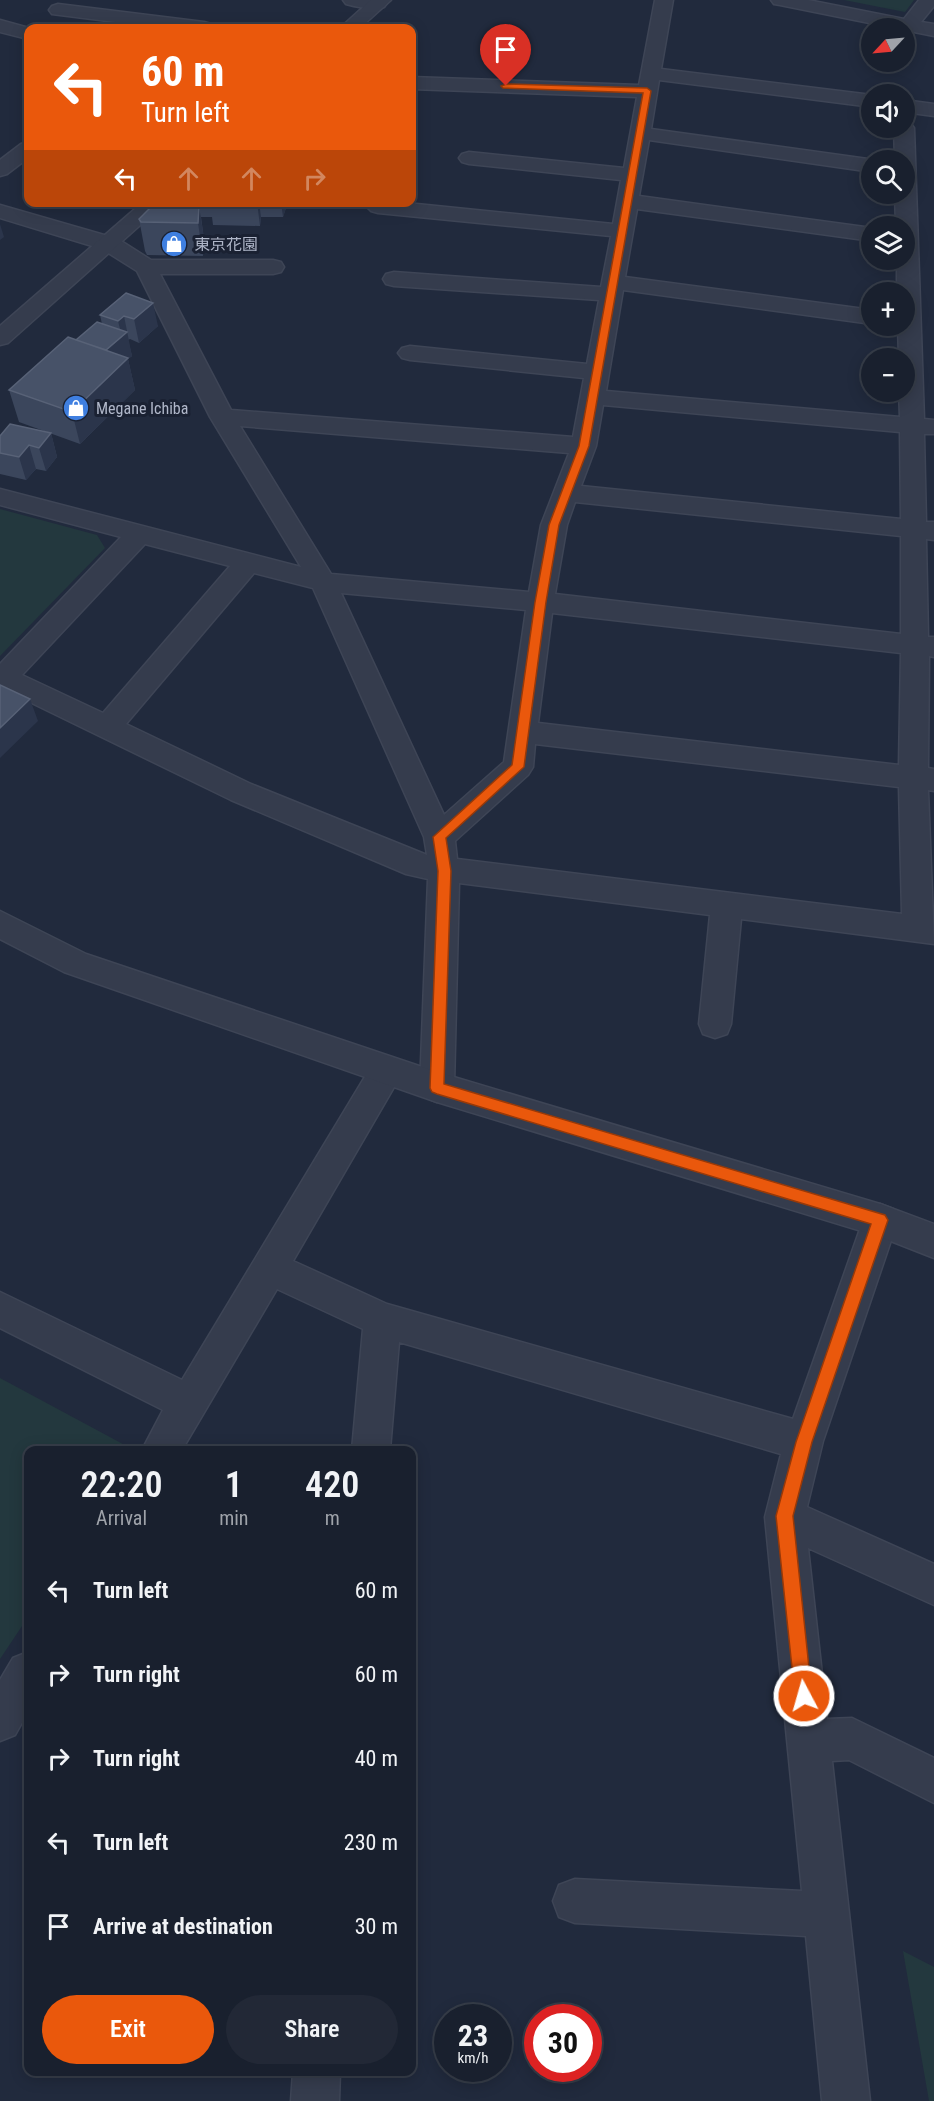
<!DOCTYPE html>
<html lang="en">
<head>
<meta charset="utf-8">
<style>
  body { margin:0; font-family:"Roboto Condensed","Noto Sans JP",sans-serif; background:#222836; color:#f1f3f6; height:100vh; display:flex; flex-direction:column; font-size:22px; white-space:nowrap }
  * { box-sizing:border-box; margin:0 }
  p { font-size:20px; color:#9fa3aa }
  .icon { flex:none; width:33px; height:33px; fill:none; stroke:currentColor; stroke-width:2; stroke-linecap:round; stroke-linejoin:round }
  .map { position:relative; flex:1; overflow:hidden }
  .details { position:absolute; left:24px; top:1446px; width:392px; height:630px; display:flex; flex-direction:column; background:#19202e; border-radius:12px; box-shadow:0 3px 15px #0003,0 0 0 2px #373e4a }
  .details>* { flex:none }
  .top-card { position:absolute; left:24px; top:24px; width:392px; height:183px; border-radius:12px; box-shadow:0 3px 15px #0003,0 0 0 2px #373e4a; background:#ea580c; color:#fff; overflow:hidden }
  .needle { width:39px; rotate:244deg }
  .fabs { position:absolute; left:861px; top:18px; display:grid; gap:12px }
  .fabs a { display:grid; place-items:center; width:54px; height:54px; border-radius:50%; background:#19202e; box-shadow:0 3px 15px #0003,0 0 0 2px #373e4a; font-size:30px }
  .speed { position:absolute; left:434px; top:2004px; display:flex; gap:12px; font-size:30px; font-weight:700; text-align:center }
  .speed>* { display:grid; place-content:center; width:78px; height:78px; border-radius:50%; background:#19202e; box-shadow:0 3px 15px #0003,0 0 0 2px #373e4a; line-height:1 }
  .speed small { font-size:15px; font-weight:400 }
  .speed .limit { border:9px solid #d22; background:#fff; color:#111 }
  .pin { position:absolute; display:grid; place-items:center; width:51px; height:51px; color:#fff; margin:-62px -26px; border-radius:50% 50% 50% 0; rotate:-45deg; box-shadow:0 0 6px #0007 }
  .pin .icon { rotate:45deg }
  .me { position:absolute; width:66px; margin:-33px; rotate:354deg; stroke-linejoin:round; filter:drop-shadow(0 0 4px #0008) }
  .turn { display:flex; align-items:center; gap:21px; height:126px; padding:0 18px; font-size:27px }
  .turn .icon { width:78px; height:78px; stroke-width:2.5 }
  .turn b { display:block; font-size:42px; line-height:51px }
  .lanes { display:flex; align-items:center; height:57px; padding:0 18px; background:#0003; justify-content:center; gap:30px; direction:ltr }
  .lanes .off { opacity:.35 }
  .eta { display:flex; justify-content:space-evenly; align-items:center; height:102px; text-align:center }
  .eta b { font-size:36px; font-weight:600; line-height:42px }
  .cta { display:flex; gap:12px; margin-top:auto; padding:12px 18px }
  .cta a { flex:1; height:69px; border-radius:36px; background:#ea580c; color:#fff; font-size:24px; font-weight:600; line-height:69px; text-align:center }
  .cta a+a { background:#222836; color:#f1f3f6 }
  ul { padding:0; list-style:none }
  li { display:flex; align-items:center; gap:18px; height:84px; padding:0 18px }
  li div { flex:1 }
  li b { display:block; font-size:22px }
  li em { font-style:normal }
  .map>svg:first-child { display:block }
  .green { fill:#23383e }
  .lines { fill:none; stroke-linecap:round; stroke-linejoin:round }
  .minor-casing { stroke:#3e4556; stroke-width:3 }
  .tertiary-casing { stroke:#3e4556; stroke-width:3 }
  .minor { fill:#353c4d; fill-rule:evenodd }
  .tertiary { fill:#353c4d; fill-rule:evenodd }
  .wall { fill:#3b465c }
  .shaded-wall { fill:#2b354b }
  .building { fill:#475268; stroke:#586277; stroke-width:1.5 }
  .route { fill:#ea580c; stroke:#983908; stroke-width:1.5 }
  .labels { text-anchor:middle; stroke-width:6; stroke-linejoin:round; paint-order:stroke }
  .far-poi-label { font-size:16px; fill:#b0b7c9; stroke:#1a2132; text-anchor:start }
</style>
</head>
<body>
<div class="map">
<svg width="934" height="2101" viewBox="0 0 934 2101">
  <rect width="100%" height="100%" fill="#212a3d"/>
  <path class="green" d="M 844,0 L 914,0 L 905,12 Z
    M 0,509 L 97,535 L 105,548 L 0,656 Z
    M 0,1378 L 134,1450 L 28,1450 L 28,1617 L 0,1659 Z
    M 903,1951 L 934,1967 L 934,2101 L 929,2101 Z"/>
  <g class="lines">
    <g class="minor-casing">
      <path id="minor" d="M 343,0 L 385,0 L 387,3 L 384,7 C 373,10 357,7 346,4 Z
        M 655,0 L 673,0 L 661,69 L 872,95 L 872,107 L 659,80 L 651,129 L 875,160 L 872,160 L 872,172 L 649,140 L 639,196 L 872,228 L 872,241 L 637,209 L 625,277 L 872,310 L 872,324 L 623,290 L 606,391 L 900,417 L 899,392 L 904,392 L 904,358 L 899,358 L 898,326 L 904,326 L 904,292 L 897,292 L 897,260 L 904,260 L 904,226 L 896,226 L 895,194 L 904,194 L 904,160 L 895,160 L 894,128 L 904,128 L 904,122 L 911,124 L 914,128 L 924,419 L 934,420 L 934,434 L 924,434 L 926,522 L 934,522 L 934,540 L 926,539 L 928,637 L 934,637 L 934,657 L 929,656 L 928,768 L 934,769 L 934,791 L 928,790 L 934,944 L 741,919 L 731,1024 L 727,1034 L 715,1038 L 703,1034 L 699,1024 L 710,915 L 459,883 L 454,1087 L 449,1097 L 437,1102 L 425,1097 L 420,1087 L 428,879 L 406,874 L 231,800 L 5,690 L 0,691 L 0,664 L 121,537 L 0,505 L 0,489 L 301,567 L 210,417 L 137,271 L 102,249 L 0,218 L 0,205 L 118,239 L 151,260 L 273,260 L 281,262 L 284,267 L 281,272 L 273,274 L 160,274 L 231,410 L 573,437 L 584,378 L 410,360 L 402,358 L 398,353 L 402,348 L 410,346 L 587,364 L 599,300 L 394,286 L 386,284 L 383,279 L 386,274 L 394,272 L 601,287 L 611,236 L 378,213 L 371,211 L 367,207 L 371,202 L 397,202 L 613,224 L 621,180 L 469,164 L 462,162 L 459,158 L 462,154 L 469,152 L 624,168 L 637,97 L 411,89 L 411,77 L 639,85 ZM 603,405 L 900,432 L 901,519 L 581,486 L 596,446 ZM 240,426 L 569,453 L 541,525 L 529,592 L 331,574 ZM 575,502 L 901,536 L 901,634 L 555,594 L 567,525 ZM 145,544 L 230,566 L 103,713 L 22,675 ZM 254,573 L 313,588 L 424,837 L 427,855 L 251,784 L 126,724 ZM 341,593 L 526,610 L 504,762 L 444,815 ZM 552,613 L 901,653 L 899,765 L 538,723 ZM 535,744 L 899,787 L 902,914 L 457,859 L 455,841 L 528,775 L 533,767 Z
        M 771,0 L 808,0 L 904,19 L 919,0 L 934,0 L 934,6 L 921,22 L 934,24 L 934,36 L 780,5 L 774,4 Z
        M 58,4 L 204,22 L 211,24 L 213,28 L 163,28 L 52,14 L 49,10 L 52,6 Z
        M 0,20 L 29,28 L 28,39 L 0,32 Z
        M 904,100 L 934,104 L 934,116 L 904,112 Z
        M 28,142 L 28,158 L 7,174 L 0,176 L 0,160 L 21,144 Z
        M 387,1056 L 399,1060 L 404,1070 L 293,1261 L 387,1304 L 793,1419 L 867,1209 L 880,1204 L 893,1209 L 898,1220 L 823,1441 L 807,1507 L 934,1564 L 934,1605 L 808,1548 L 827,1719 L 852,1718 L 934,1758 L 934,1803 L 849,1760 L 832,1761 L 870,2101 L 822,2101 L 806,1936 L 575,1923 L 559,1917 L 553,1901 L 559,1885 L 575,1879 L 802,1891 L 765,1517 L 781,1454 L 399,1342 L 390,1450 L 352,1450 L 363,1329 L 277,1289 L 182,1450 L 142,1450 L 163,1410 L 0,1328 L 0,1292 L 182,1380 L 375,1060 Z
        M 28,1652 L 28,1712 L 15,1735 L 0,1741 L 0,1680 L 13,1658 Z
        M 293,2072 L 340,2072 L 339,2101 L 291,2101 Z"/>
    </g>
    <g class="tertiary-casing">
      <path id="tertiary" d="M 371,0 L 391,0 L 360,28 L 340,28 Z
        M 143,202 L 166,202 L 8,343 L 0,345 L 0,326 Z
        M 0,911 L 86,954 L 437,1072 L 880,1204 L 934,1224 L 934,1258 L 878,1236 L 437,1102 L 64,972 L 0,939 Z"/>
    </g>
    <use href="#minor" class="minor"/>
    <use href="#tertiary" class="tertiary"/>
  </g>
  <path class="wall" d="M 156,202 L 288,202 L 283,217 L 261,217 L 260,226 L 213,225 L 212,217 L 201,217 L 204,239 L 203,256 L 147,255 L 145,251 L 139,219 Z
    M 126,293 L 158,326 L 139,343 L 130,339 L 128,340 L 132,356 L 128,359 L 135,390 L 80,444 L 19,422 L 9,390 L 76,340 L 102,324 L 100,315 Z
    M 51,433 L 57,457 L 46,471 L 36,469 L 26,480 L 0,474 L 0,436 Z"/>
  <path class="shaded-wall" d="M 257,202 L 259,202 L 261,217 L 260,226 Z
    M 281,202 L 288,202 L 283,217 Z
    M 199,206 L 204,239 L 203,256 L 198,223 Z
    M 0,224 L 4,237 L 0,240 Z
    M 153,303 L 158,326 L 139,343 L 134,319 Z
    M 124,316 L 132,356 L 128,359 L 135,390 L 80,444 L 72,412 L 104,353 L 122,337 L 118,321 Z
    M 51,433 L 57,457 L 46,471 L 39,448 Z
    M 29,445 L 36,469 L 26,480 L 19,457 Z
    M 30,699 L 38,721 L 0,758 L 0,728 Z"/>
  <path class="building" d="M 156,202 L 193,202 L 193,207 L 199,206 L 198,223 L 141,222 L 139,219 Z
    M 126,293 L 153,303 L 134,319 L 124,316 L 118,321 L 100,315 Z
    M 97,322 L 127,332 L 106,350 L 76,340 Z
    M 68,337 L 128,358 L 72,412 L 9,390 Z
    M 10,424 L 51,433 L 39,448 L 29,445 L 19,457 L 0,453 L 0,436 Z
    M 0,685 L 30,699 L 0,728 Z"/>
  <path class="route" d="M 506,84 L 647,88 L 651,91 L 589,446 L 559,525 L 546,602 L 524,767 L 446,838 L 451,871 L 444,1084 L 885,1215 L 888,1220 L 812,1442 L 793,1516 L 812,1696 L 810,1702 L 804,1705 L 798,1702 L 795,1696 L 776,1516 L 796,1442 L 871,1224 L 437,1094 L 432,1092 L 430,1088 L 438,871 L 433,837 L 512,765 L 535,602 L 549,525 L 579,446 L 643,93 L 503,88 L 501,86 Z"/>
  <defs>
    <g id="shop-disc" transform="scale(1.35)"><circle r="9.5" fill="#3f7fe0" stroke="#1a2132"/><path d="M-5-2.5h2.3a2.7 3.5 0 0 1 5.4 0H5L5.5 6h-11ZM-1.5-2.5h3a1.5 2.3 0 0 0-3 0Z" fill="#fff"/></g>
  </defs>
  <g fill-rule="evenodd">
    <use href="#shop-disc" x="174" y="244"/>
    <use href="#shop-disc" x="76" y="408"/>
  </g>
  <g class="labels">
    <g class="far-poi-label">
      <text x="194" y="250">東京花園</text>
      <text x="96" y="414">Megane Ichiba</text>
    </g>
  </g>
</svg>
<div class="fabs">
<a><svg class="needle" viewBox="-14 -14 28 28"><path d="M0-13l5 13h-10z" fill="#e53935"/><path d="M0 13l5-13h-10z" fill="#9fa3aa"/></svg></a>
<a><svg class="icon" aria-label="sound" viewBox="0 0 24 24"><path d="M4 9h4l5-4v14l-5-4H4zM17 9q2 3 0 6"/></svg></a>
<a><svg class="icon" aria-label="search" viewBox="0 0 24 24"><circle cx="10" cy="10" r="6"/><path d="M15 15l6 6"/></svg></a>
<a><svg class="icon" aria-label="layers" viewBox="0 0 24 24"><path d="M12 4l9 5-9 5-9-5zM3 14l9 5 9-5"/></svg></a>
<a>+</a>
<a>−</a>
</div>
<div class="speed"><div>23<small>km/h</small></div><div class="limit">30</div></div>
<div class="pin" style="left:506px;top:86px;background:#d93025"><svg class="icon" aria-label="arrive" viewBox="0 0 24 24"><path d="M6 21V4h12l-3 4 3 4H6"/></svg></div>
<svg class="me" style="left:804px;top:1696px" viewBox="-20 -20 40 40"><circle r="17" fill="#ea580c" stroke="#fff" stroke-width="3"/><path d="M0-11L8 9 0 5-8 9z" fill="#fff"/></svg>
<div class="top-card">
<div class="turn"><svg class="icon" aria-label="left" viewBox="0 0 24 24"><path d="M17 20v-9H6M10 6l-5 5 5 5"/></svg><div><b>60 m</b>Turn left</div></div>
<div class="lanes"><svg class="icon" aria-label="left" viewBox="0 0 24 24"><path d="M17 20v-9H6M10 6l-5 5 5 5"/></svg><svg class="icon off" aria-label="ahead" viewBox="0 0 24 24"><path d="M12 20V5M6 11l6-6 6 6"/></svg><svg class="icon off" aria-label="ahead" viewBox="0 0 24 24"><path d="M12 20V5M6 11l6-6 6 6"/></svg><svg class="icon off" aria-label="right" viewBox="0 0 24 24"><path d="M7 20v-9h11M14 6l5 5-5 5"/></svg></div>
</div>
<section class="details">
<div class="eta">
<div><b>22:20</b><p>Arrival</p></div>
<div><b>1</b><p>min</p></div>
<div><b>420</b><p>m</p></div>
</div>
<ul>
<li><svg class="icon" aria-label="left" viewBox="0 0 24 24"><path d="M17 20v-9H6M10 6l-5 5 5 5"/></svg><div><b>Turn left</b></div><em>60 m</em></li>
<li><svg class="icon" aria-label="right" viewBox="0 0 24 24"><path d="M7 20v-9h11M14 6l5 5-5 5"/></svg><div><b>Turn right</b></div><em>60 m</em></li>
<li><svg class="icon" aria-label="right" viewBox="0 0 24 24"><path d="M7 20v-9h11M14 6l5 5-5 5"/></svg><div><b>Turn right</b></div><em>40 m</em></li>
<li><svg class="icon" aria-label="left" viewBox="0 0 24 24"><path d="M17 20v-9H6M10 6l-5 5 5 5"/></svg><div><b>Turn left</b></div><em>230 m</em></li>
<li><svg class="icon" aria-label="arrive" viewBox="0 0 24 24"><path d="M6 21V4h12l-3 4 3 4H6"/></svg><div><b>Arrive at destination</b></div><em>30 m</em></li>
</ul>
<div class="cta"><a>Exit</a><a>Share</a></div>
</section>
</div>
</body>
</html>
